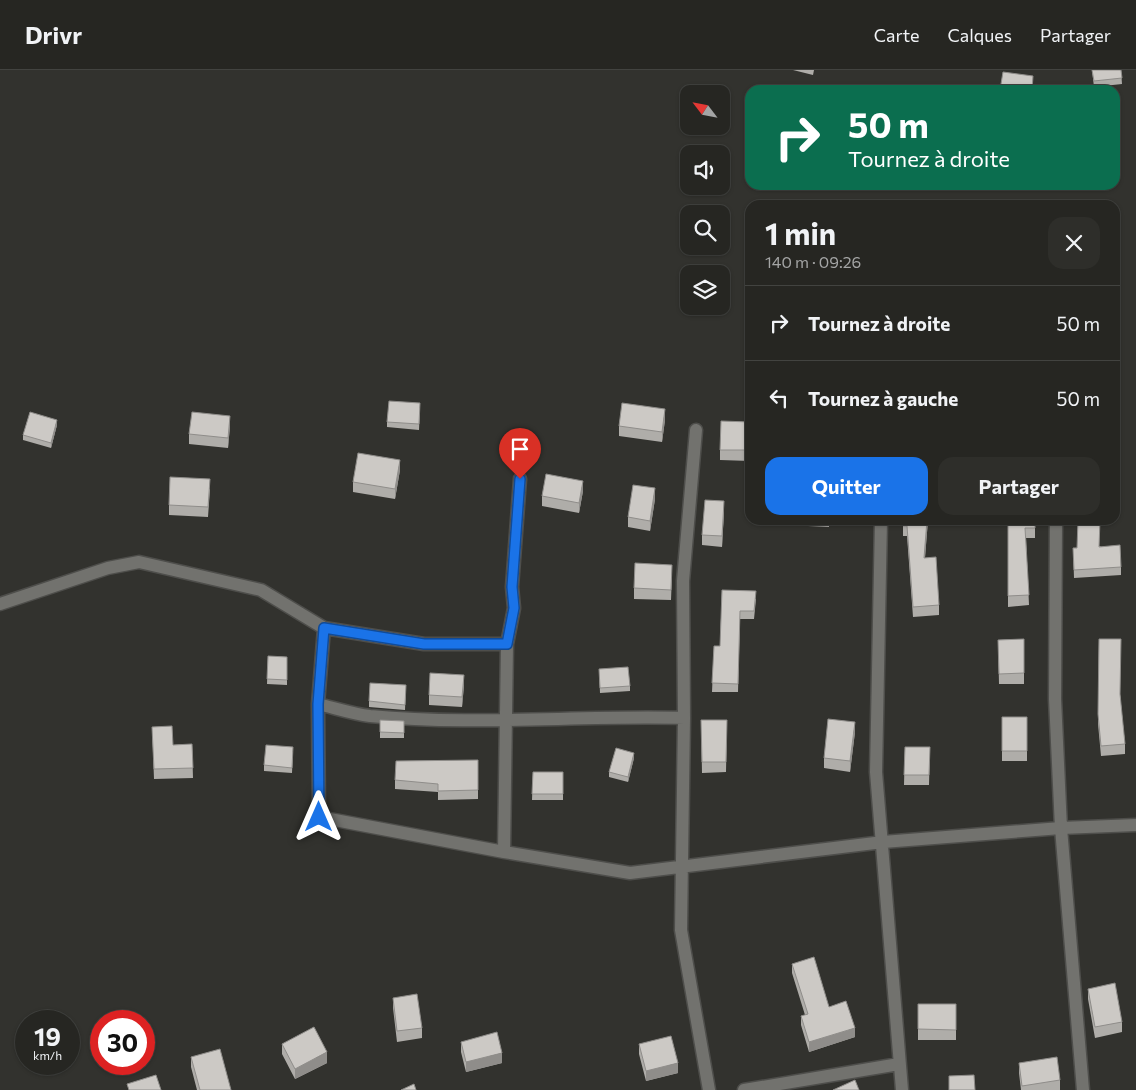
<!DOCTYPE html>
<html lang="fr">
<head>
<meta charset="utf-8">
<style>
  body { margin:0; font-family:Commissioner,sans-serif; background:#2e2e2a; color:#f1f3f6; height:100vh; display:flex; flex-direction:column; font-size:19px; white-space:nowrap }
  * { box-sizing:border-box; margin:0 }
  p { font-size:16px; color:#a4a5a5 }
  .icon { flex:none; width:28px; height:28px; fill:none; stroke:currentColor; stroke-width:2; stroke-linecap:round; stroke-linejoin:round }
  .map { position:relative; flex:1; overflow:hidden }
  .drawer { position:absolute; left:745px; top:130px; width:375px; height:325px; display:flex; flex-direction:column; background:#262622; border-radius:15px; box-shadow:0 1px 4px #0004,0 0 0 1px #424340 }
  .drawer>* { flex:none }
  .banner { position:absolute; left:745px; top:15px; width:375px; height:105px; border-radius:15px; box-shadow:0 1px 4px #0004,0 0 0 1px #424340; background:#0b6e4f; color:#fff; overflow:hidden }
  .needle { width:32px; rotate:302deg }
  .tools { position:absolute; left:680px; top:15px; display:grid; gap:10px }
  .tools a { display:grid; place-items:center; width:50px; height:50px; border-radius:10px; background:#262622; box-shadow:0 1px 4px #0004,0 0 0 1px #424340; font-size:25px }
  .speed { position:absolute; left:15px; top:940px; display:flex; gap:10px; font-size:25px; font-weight:700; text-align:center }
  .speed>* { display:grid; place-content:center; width:65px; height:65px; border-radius:50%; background:#262622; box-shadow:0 1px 4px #0004,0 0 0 1px #424340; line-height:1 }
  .speed small { font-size:12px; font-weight:400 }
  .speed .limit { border:8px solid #d22; background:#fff; color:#111 }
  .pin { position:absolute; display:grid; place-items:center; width:42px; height:42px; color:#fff; margin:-51px -21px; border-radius:50% 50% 50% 0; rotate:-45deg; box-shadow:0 0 5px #0007 }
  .pin .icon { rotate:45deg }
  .me { position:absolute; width:55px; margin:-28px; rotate:0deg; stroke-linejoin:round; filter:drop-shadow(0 0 4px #0008) }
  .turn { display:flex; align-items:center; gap:18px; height:105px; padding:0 20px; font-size:22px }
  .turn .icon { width:65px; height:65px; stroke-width:2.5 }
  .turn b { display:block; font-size:35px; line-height:42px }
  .round { display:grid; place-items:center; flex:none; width:52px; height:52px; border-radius:15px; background:#2e2e2a }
  .overview { display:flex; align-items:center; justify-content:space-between; height:85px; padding:0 20px }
  h1 { font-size:30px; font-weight:700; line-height:38px }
  .action { display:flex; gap:10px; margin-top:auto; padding:10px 20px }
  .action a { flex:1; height:58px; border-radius:15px; background:#1a73e8; color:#fff; font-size:20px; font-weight:700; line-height:58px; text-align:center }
  .action a+a { background:#2e2e2a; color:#f1f3f6 }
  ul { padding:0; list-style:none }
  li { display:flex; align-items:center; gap:15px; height:75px; padding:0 20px; border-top:1px solid #424340 }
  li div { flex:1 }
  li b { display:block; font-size:19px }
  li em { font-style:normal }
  header { display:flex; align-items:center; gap:30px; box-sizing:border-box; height:70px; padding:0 25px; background:#262622; border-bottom:1px solid #424340 }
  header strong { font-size:24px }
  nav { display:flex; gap:28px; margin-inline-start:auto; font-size:18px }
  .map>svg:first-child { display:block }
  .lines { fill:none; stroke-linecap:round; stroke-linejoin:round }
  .minor-casing { stroke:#4e4e4b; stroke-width:15 }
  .minor { stroke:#72726e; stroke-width:12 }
  .wall { fill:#afada9 }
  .shaded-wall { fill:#8f8d8a }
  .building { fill:#ccc9c5; stroke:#8f8d8a }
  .route-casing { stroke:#114b97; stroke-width:12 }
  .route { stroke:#1a73e8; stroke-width:9 }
</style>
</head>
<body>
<header>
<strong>Drivr</strong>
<nav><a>Carte</a><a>Calques</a><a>Partager</a></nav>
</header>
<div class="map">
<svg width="1136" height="1020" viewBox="0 0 1136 1020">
  <rect width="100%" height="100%" fill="#32322e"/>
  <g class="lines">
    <g class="minor-casing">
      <path id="minor" d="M 696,360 L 683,511 L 684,648 L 681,860 L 709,1020
        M 881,450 L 876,702 L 902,1020
        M 1056,450 L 1055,629 L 1061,758 L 1083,1020
        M 0,534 L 108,498 L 139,492 L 261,520 L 324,558 L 424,574 L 507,574
        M 324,558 L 318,634 L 319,747 L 504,782 L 630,803 L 883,772 L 1061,758 L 1136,755
        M 318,634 C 335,638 353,644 370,646 C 475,656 579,645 684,648
        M 504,782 L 507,574 L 514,538 L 512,517 L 520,409
        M 744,1020 L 899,994"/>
    </g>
    <use href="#minor" class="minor"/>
  </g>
  <path class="wall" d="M 793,0 L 814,0 L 813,5 Z
    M 1092,0 L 1121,0 L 1122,14 L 1094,17 Z
    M 1115,333 L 1120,333 L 1119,378 L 1115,378 Z
    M 420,338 L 419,360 L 387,357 L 387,352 Z
    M 665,350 L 662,372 L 619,366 L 619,356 Z
    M 750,352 L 750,391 L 720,390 L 720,380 Z
    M 57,355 L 51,378 L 23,370 L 23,365 Z
    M 230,356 L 228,378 L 189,374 L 189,364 Z
    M 400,400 L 395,429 L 353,422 L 353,412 Z
    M 210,419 L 208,447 L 169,445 L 169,435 Z
    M 583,421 L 579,443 L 542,436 L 542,426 Z
    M 655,429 L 650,461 L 628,457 L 628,447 Z
    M 724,441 L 722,477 L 702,475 L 702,465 Z
    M 808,450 L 829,450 L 829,457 L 808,456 Z
    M 928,450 L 925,488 L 939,535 L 939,545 L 913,547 L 907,466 L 903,466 L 903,456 Z
    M 1008,450 L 1035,450 L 1035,468 L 1026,468 L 1029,535 L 1008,537 Z
    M 1100,476 L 1121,497 L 1121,505 L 1074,508 L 1073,478 Z
    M 672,505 L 671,530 L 634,529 L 634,518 Z
    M 722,520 L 756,529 L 754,549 L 740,549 L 738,622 L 712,622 L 714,576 L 720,576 Z
    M 1024,569 L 1024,614 L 999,614 L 998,570 Z
    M 1099,569 L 1120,625 L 1125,674 L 1125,684 L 1101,686 L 1098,654 Z
    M 268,586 L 287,587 L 287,615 L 267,614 Z
    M 599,599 L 630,616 L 630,621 L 600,623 Z
    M 406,615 L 405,640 L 369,637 L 369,631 Z
    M 464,615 L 462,637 L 429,635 L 429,625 Z
    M 1002,647 L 1027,647 L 1027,691 L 1002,691 Z
    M 380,650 L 404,651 L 404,668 L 380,668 Z
    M 701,650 L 727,650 L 726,702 L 702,703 Z
    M 152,657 L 173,675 L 192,674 L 193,708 L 154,709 Z
    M 855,662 L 850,702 L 824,698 L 824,688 Z
    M 905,677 L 930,677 L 929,715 L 904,715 Z
    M 293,682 L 292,703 L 264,701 L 264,695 Z
    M 634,688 L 628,712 L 609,707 L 609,702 Z
    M 478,690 L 478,729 L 438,730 L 438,722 L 395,719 L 395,710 Z
    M 533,702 L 563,702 L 563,730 L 532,730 Z
    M 792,894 L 829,937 L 855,967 L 809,982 L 801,955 L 801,946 L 805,945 L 792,903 Z
    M 1088,919 L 1122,952 L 1122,962 L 1095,968 L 1088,929 Z
    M 393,928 L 422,958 L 422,968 L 397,972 L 393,938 Z
    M 918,934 L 956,934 L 956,970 L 918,970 Z
    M 461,972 L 502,993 L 466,1002 L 461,982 Z
    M 282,974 L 327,993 L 295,1009 L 282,984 Z
    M 639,974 L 678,1003 L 646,1011 L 639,984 Z
    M 191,987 L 231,1020 L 197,1020 L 191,997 Z
    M 1019,993 L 1060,1010 L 1060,1020 L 1021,1020 L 1019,1003 Z"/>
  <path class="shaded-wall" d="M 665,339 L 665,350 L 662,372 L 662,362 Z
    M 230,346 L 230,356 L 228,378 L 228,368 Z
    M 57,350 L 57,355 L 51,378 L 51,373 Z
    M 400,390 L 400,400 L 395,429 L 395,419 Z
    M 583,411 L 583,421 L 579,443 L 579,433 Z
    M 655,418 L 655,429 L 650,461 L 650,451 Z
    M 724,431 L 724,441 L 722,477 L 722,466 Z
    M 927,450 L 928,450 L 924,499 L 924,488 Z
    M 464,605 L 464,615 L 462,637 L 462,627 Z
    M 855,652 L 855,662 L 850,702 L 850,691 Z
    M 634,683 L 634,688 L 628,712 L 628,707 Z
    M 855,958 L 855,967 L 809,982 L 809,972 Z
    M 327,982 L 327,993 L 295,1009 L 295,999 Z
    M 502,983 L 502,993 L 466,1002 L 466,992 Z
    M 678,993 L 678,1003 L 646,1011 L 646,1001 Z"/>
  <path class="building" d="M 1092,0 L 1121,0 L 1122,8 L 1094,11 Z
    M 1003,2 L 1033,6 L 1032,20 L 1000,20 Z
    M 909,18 L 940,18 L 940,20 L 909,20 Z
    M 389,331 L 420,333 L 419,354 L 387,352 Z
    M 622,333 L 665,339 L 662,362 L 619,356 Z
    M 1115,333 L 1120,333 L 1119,368 L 1115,368 Z
    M 30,342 L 57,350 L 51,373 L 23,365 Z
    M 192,342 L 230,346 L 228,368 L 189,364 Z
    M 721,351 L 750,352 L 750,380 L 720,380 Z
    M 358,383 L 400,390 L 395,419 L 353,412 Z
    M 546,404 L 583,411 L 579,433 L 542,426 Z
    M 170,407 L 210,409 L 208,437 L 169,435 Z
    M 633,415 L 655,418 L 650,451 L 628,447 Z
    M 705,430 L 724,431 L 722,466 L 702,465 Z
    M 903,450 L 927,450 L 924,488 L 936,487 L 939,535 L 913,537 L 907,456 L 903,456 Z
    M 1008,450 L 1035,450 L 1035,458 L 1025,458 L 1029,525 L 1008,526 Z
    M 1078,450 L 1100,450 L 1099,477 L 1120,475 L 1121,497 L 1074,500 L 1073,478 L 1077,478 Z
    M 635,493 L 672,495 L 671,520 L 634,518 Z
    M 722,520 L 756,521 L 754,541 L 740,541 L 738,614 L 712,613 L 714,576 L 720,576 Z
    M 1024,569 L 1024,603 L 999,604 L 998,570 Z
    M 1099,569 L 1121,569 L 1120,624 L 1125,674 L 1101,676 L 1098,644 Z
    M 268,586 L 287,587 L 287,610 L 267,609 Z
    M 628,597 L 630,616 L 600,618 L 599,599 Z
    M 430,603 L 464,605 L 462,627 L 429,625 Z
    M 370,613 L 406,615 L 405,635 L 369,631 Z
    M 1002,647 L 1027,647 L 1027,681 L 1002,681 Z
    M 828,649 L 855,652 L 850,691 L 824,688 Z
    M 380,650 L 404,651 L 404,663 L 380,662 Z
    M 701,650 L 727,650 L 726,692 L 702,692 Z
    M 172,656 L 173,675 L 192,674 L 193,698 L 154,699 L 152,657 Z
    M 266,675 L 293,677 L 292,698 L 264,695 Z
    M 905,677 L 930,677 L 929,705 L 904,705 Z
    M 616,678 L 634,683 L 628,707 L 609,702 Z
    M 478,690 L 478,720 L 438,721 L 438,714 L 395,710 L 396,691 Z
    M 533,702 L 563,702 L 563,724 L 532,724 Z
    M 814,887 L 829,937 L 846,931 L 855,958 L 809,972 L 801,946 L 808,944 L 792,894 Z
    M 1115,913 L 1122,952 L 1095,957 L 1088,919 Z
    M 417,924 L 422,958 L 397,961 L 393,928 Z
    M 918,934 L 956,934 L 956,960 L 918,959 Z
    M 314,957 L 327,982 L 295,999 L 282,974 Z
    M 497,962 L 502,983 L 466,992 L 461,972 Z
    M 671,966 L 678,993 L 646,1001 L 639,974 Z
    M 220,979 L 231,1020 L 200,1020 L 191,987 Z
    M 1057,987 L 1060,1010 L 1022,1016 L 1019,993 Z
    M 156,1005 L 161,1020 L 129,1020 L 127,1014 Z
    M 974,1005 L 975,1020 L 949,1020 L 949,1006 Z
    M 855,1010 L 859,1020 L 833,1020 Z
    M 414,1014 L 416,1020 L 401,1020 Z"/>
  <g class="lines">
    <g class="route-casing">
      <path id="route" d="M 319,747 L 318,634 L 324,558 L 424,574 L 507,574 L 514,538 L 512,517 L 520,409"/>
    </g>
    <use href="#route" class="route"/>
  </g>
</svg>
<div class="tools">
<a><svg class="needle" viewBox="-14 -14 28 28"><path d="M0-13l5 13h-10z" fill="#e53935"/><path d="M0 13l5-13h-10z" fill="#a4a5a5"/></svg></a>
<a><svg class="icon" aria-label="sound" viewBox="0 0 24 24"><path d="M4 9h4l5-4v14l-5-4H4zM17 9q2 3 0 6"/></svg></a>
<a><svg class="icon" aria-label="search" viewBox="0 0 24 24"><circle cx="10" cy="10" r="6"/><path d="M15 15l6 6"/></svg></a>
<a><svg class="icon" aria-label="layers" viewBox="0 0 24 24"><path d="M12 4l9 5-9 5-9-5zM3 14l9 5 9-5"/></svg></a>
</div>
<div class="speed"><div>19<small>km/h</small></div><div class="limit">30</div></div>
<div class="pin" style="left:520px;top:409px;background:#d93025"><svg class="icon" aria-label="arrive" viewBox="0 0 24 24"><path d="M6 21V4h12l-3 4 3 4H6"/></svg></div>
<svg class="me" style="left:319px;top:747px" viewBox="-20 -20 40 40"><path d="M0-17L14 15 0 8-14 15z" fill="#1a73e8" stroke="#fff" stroke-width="4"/></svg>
<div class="banner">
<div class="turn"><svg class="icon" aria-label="right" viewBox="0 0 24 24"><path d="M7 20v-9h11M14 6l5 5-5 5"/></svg><div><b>50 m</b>Tournez à droite</div></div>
</div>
<section class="drawer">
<div class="overview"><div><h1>1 min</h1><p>140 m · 09:26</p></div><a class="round"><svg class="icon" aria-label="close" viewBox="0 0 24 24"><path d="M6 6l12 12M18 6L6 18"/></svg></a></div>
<ul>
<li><svg class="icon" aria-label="right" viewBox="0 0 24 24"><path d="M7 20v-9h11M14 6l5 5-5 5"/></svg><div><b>Tournez à droite</b></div><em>50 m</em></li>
<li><svg class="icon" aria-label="left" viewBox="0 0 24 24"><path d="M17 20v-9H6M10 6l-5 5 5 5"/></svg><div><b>Tournez à gauche</b></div><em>50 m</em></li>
</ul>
<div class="action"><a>Quitter</a><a>Partager</a></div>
</section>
</div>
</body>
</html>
